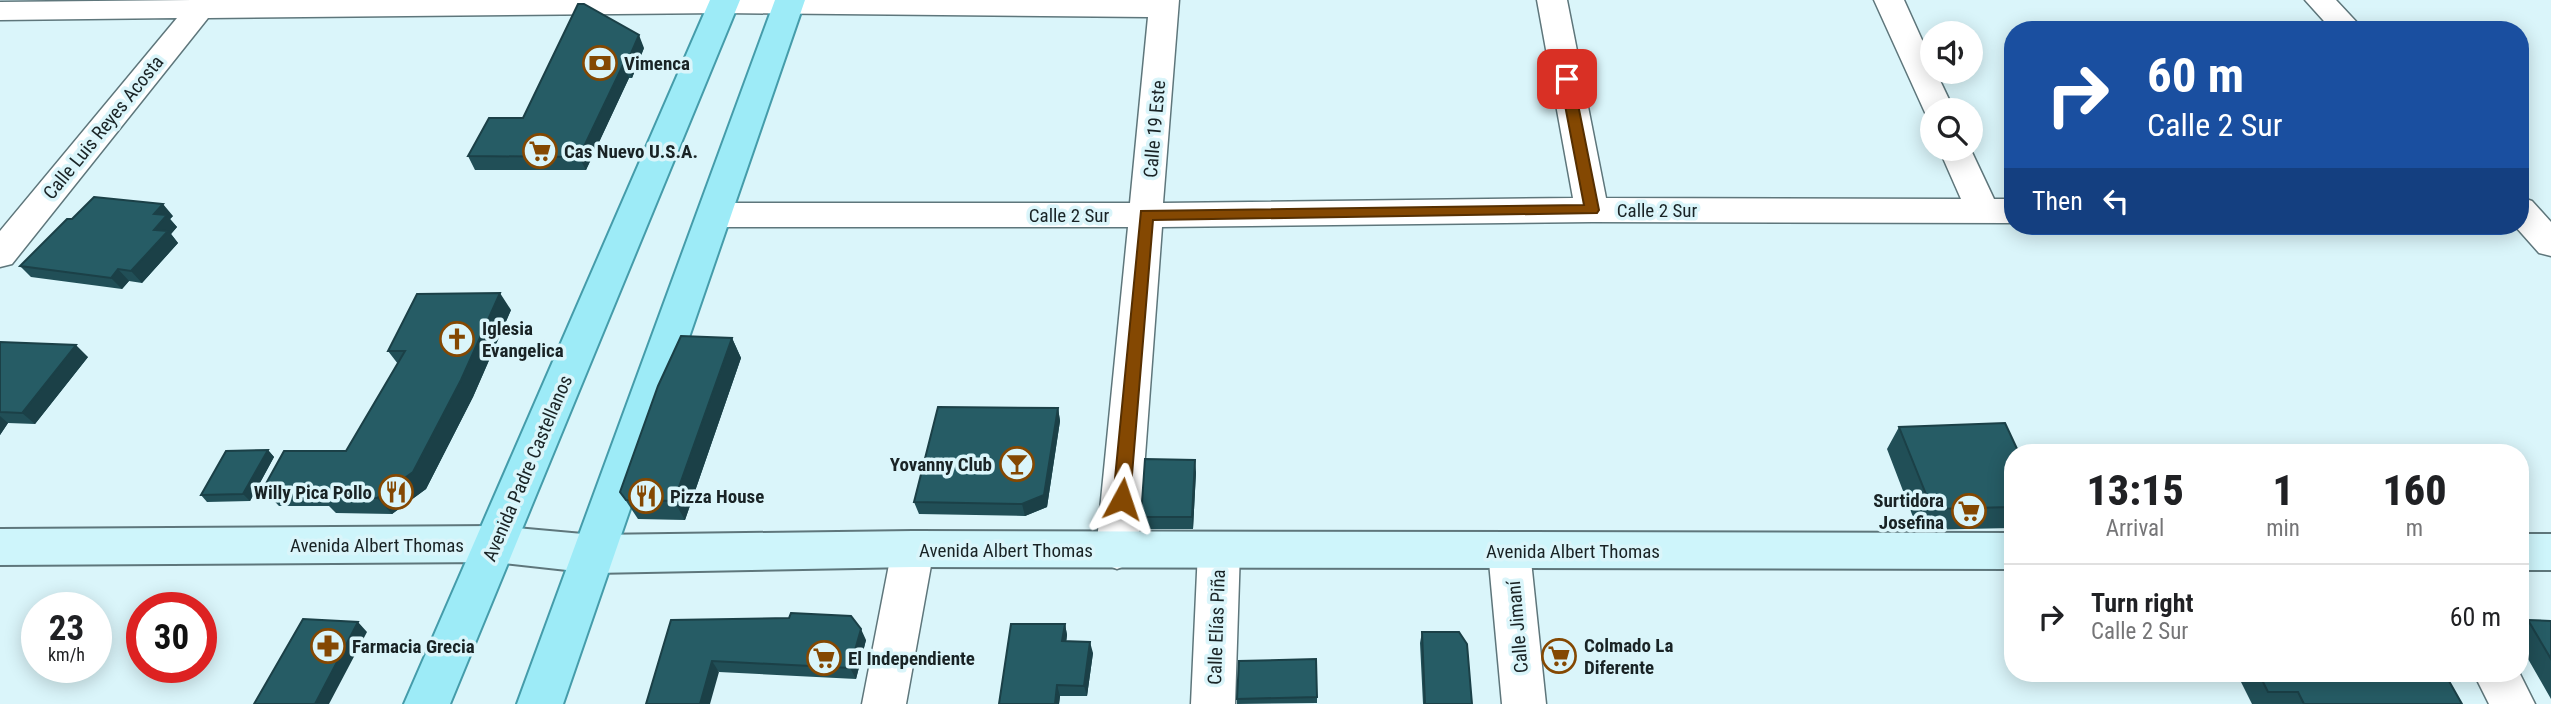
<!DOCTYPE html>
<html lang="en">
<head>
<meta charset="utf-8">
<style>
  body { margin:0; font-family:"Roboto Condensed",sans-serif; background:#f6f6f6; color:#202124; height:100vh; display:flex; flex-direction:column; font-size:26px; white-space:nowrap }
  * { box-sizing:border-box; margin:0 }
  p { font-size:23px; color:#757577 }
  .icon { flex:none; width:38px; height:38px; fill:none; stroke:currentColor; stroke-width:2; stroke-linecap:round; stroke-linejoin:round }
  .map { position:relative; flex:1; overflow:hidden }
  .details { position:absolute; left:2004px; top:444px; width:525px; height:238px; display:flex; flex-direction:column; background:#fff; border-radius:28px; box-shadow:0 4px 18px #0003 }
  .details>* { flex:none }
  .guide { position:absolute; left:2004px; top:21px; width:525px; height:214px; border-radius:28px; box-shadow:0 4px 18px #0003; background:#1a4fa0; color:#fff; overflow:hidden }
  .fabs { position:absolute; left:1920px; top:21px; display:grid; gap:14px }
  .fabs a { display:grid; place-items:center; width:63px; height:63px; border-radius:50%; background:#fff; box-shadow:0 4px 18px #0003; font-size:35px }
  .speed { position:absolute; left:21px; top:592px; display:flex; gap:14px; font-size:35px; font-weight:700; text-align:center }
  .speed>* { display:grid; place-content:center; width:91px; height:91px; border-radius:50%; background:#fff; box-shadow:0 4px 18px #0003; line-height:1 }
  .speed small { font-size:18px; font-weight:400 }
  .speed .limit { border:10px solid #d22; background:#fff; color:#111 }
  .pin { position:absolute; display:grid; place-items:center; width:60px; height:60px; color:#fff; margin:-30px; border-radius:14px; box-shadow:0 4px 10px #0006 }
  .me { position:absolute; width:77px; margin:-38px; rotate:5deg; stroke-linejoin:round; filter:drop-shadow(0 0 5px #0008) }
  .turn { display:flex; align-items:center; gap:24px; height:147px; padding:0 28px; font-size:32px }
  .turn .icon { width:91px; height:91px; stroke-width:2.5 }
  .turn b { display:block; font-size:49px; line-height:60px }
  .then { display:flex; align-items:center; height:66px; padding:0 28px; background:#0003; gap:14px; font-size:26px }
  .eta { display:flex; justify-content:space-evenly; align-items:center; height:119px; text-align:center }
  .eta b { font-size:42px; font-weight:800; line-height:49px }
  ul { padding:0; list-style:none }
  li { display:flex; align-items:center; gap:21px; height:105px; padding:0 28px; border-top:2px solid #e0e0e0 }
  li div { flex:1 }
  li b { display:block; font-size:26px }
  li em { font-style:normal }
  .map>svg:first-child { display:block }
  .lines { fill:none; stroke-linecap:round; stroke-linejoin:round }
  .street-casing { stroke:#5e767b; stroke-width:3 }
  .secondary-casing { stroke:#5e767b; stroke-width:4 }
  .primary-casing { stroke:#459caa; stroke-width:4 }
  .street { fill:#fff; fill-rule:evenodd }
  .secondary { fill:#cef5fb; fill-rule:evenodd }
  .primary { fill:#9debf7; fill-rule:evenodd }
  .wall { fill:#214f57 }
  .shaded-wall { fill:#1b4047 }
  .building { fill:#265c65; stroke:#1b4047; stroke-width:2 }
  .route { fill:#844802; stroke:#562f01; stroke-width:2 }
  .labels { text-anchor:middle; stroke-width:7; stroke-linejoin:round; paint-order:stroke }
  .poi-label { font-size:19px; font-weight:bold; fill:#192325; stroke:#daf5fa; text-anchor:start }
  .street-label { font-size:19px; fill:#192325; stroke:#daf5fa }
</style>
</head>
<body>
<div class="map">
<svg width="2551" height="704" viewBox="0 0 2551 704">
  <rect width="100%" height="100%" fill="#daf5fa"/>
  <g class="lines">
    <g class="street-casing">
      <path id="street" d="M 192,0 L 1179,0 L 1163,203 L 1573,198 L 1537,0 L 1567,0 L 1606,198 L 1961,199 L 1939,149 L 1970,148 L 1994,199 L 2012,199 L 2012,223 L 1592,222 L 1162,227 L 1138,551 L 1132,563 L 1117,569 L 1102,563 L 1096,551 L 1128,227 L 714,227 L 702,223 L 697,215 L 702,207 L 714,203 L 1130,203 L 1148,17 L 723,13 L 208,18 L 12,264 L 0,267 L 0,231 L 177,18 L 0,20 L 0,2 Z
        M 1874,0 L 1904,0 L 1932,62 L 1932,72 L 1936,72 L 1954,110 L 1932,110 L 1932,119 L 1927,117 Z
        M 2305,0 L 2336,0 L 2364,30 L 2332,30 Z
        M 2520,197 L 2532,201 L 2551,222 L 2551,256 L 2539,253 L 2515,226 L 2520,226 Z
        M 913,531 L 928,537 L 934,549 L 906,704 L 862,704 L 892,549 L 898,537 Z
        M 1219,532 L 1234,538 L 1240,550 L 1235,704 L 1191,704 L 1198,550 L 1204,538 Z
        M 1509,533 L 1524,539 L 1530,551 L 1546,704 L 1502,704 L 1488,551 L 1494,539 Z
        M 2474,674 L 2520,674 L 2535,704 L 2489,704 Z"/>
    </g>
    <g class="secondary-casing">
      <path id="secondary" d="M 495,526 L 594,535 L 913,531 L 2012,533 L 2012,569 L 913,567 L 594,573 L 495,562 L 0,565 L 0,529 Z
        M 2520,534 L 2551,534 L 2551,570 L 2520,570 Z"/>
    </g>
    <g class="primary-casing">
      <path id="primary" d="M 710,0 L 740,0 L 450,704 L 404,704 Z
        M 775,0 L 805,0 L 563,704 L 517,704 Z"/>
    </g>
    <use href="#street" class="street"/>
    <use href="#secondary" class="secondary"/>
    <use href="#primary" class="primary"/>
  </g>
  <path class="wall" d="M 644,48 L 632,78 L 629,78 L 586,170 L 475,170 L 468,156 L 523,118 Z
    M 173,216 L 170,219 L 177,227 L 171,234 L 178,243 L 142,283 L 129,281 L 122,289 L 31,277 L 20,266 L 72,219 Z
    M 511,310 L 473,397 L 426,489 L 392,514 L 336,513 L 329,506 L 279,506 L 263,489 L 346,451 L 398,364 L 388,351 Z
    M 732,338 L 741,358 L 685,520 L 638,519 L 620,492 Z
    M 0,342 L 88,357 L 35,424 L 8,423 L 0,435 Z
    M 1058,408 L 1060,421 L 1047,507 L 1025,516 L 919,514 L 914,502 Z
    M 1899,427 L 2012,453 L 2012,528 L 1918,530 L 1887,449 Z
    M 268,450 L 274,457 L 250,501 L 207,502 L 201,495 Z
    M 1196,472 L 1193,529 L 1142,529 L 1141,517 Z
    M 671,620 L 866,640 L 856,679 L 719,672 Z
    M 2528,620 L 2551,621 L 2551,699 L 2520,645 L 2520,626 Z
    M 1065,624 L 1067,635 L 1066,642 L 1093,653 L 1087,696 L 1060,696 L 1059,704 L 999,704 Z
    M 1422,632 L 1472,704 L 1423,704 L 1420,643 Z
    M 2237,674 L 2445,674 L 2462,704 L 2252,704 Z
    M 1317,697 L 1317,703 L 1237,704 L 1237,699 Z"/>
  <path class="shaded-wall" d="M 639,35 L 644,48 L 632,78 L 626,65 Z
    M 623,65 L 629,78 L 586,170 L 579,157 Z
    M 163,204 L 173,216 L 170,219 L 177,227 L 171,234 L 178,243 L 142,283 L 131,271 L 154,230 L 154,214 Z
    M 118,269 L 129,281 L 122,289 L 111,278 Z
    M 500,293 L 511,310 L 473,397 L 426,489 L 392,514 L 377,498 Z
    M 732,338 L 741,358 L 685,520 L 674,501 Z
    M 76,345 L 88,357 L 35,424 L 22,413 Z
    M 1058,408 L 1060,421 L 1047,507 L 1025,516 L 1022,504 Z
    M 0,416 L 8,423 L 0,435 Z
    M 268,450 L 274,457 L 250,501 L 243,494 Z
    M 1195,460 L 1196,472 L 1193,529 L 1192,517 Z
    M 358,622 L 367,632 L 329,704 L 315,704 Z
    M 1065,624 L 1067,635 L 1065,652 L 1062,641 Z
    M 861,629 L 866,640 L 856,679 L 850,668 Z
    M 1090,642 L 1093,653 L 1087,696 L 1084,686 Z
    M 712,661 L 719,672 L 710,704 L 700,704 Z
    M 1057,685 L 1060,696 L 1059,704 L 1055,704 Z"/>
  <path class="building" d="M 578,4 L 584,4 L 639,35 L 626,65 L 623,65 L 579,157 L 468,156 L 489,118 L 523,118 Z
    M 94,197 L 163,204 L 154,214 L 167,215 L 154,230 L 168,231 L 131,271 L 118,269 L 111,278 L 20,266 L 67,219 L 72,219 Z
    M 500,293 L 461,380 L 413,472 L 377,498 L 321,497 L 326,489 L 263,489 L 284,451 L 346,451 L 405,351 L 388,351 L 417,294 Z
    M 681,336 L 732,338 L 674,501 L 626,500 L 620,492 L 658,386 Z
    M 0,342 L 76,345 L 22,413 L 0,412 Z
    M 938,407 L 1058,408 L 1044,495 L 1022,504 L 914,502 Z
    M 2005,423 L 2019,453 L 2012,453 L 2012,507 L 1932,509 L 1899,427 Z
    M 268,450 L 243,494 L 201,495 L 226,451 Z
    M 1145,459 L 1195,460 L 1192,517 L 1141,517 Z
    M 791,613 L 851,616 L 861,629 L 850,668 L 712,661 L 700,704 L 646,704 L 671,620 L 789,618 Z
    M 303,619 L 358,622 L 315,704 L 254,704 Z
    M 2528,620 L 2551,621 L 2551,659 Z
    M 1011,624 L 1065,624 L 1062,641 L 1090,642 L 1084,686 L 1057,685 L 1055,704 L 999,704 Z
    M 1422,632 L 1459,632 L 1467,644 L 1472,704 L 1425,704 Z
    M 1316,659 L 1317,697 L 1237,699 L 1239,661 Z
    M 2259,674 L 2445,674 L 2462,704 L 2304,704 L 2298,692 L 2268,692 Z"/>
  <path class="route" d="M 1567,74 L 1573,79 L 1599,210 L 1597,213 L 1153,220 L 1130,499 L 1128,504 L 1122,506 L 1116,504 L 1113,499 L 1141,211 L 1584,205 L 1560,79 Z"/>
  <defs>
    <g id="bank-ring" transform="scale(1.75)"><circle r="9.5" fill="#daf5fa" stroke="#844802" stroke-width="1.5"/><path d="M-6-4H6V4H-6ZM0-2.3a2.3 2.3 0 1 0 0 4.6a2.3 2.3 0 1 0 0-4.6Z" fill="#844802"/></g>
    <g id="supermarket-ring" transform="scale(1.75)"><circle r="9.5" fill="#daf5fa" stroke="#844802" stroke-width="1.5"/><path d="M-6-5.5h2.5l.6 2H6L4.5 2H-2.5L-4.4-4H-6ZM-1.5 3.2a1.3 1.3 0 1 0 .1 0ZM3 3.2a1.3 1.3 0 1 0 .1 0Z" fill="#844802"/></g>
    <g id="church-ring" transform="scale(1.75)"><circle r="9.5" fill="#daf5fa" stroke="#844802" stroke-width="1.5"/><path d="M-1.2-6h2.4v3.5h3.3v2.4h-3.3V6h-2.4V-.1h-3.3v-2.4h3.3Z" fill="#844802"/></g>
    <g id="bar-ring" transform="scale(1.75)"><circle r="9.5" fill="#daf5fa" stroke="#844802" stroke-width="1.5"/><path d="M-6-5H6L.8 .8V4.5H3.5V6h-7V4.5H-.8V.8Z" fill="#844802"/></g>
    <g id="restaurant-ring" transform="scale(1.75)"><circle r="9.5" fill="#daf5fa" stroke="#844802" stroke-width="1.5"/><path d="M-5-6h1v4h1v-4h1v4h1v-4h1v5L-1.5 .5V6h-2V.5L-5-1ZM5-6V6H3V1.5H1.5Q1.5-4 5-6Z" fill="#844802"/></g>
    <g id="pharmacy-ring" transform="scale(1.75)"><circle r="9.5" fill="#daf5fa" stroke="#844802" stroke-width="1.5"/><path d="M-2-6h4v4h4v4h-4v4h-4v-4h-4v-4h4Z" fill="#844802"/></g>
  </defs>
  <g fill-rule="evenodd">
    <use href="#bank-ring" x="600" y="63"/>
    <use href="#supermarket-ring" x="540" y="151"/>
    <use href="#church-ring" x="457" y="339"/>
    <use href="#bar-ring" x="1017" y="464"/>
    <use href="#restaurant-ring" x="396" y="492"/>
    <use href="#restaurant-ring" x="646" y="496"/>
    <use href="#supermarket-ring" x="1969" y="511"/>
    <use href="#pharmacy-ring" x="328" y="646"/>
    <use href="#supermarket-ring" x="1559" y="656"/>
    <use href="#supermarket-ring" x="824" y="658"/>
  </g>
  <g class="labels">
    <g class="poi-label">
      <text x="624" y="70">Vimenca</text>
      <text x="564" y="158">Cas Nuevo U.S.A.</text>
      <text x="482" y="335">Iglesia<tspan x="482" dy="22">Evangelica</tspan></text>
      <text x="992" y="471" text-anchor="end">Yovanny Club</text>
      <text x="372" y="499" text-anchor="end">Willy Pica Pollo</text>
      <text x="670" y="503">Pizza House</text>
      <text x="1944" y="507" text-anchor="end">Surtidora<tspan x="1944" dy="22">Josefina</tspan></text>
      <text x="1584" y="652">Colmado La<tspan x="1584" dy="22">Diferente</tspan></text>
      <text x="352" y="653">Farmacia Grecia</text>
      <text x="848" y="665">El Independiente</text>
    </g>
    <g class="street-label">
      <text transform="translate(103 127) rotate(-51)" y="7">Calle Luis Reyes Acosta</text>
      <text transform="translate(1154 129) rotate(-85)" y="7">Calle 19 Este</text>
      <text x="1657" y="217">Calle 2 Sur</text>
      <text x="1069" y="222">Calle 2 Sur</text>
      <text transform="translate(527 468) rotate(-67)" y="7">Avenida Padre Castellanos</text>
      <text x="377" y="552">Avenida Albert Thomas</text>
      <text x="1006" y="557">Avenida Albert Thomas</text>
      <text x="1573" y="558">Avenida Albert Thomas</text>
      <text transform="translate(1216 627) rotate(-88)" y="7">Calle Elías Piña</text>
      <text transform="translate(1517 627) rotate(-95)" y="7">Calle Jimaní</text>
    </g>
  </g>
</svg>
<div class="fabs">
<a><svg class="icon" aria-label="sound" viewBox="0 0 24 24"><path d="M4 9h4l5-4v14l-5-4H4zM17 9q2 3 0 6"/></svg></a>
<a><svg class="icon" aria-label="search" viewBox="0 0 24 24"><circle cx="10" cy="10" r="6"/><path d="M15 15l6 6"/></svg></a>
</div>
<div class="speed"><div>23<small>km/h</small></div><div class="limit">30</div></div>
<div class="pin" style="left:1567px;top:79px;background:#d93025"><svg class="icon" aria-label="arrive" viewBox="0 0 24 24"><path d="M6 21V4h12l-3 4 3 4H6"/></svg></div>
<svg class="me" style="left:1122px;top:499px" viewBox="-20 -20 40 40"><path d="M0-17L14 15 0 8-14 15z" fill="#844802" stroke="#fff" stroke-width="4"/></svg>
<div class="guide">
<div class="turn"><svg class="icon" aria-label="right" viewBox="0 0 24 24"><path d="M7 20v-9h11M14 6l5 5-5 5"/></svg><div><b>60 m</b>Calle 2 Sur</div></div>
<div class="then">Then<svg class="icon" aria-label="left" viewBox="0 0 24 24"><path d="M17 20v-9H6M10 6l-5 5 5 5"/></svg></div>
</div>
<section class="details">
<div class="eta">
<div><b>13:15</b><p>Arrival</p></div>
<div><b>1</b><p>min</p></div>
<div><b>160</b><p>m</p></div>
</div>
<ul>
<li><svg class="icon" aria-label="right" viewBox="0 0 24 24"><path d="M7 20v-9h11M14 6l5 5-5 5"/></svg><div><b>Turn right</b><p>Calle 2 Sur</p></div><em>60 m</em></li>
</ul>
</section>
</div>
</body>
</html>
